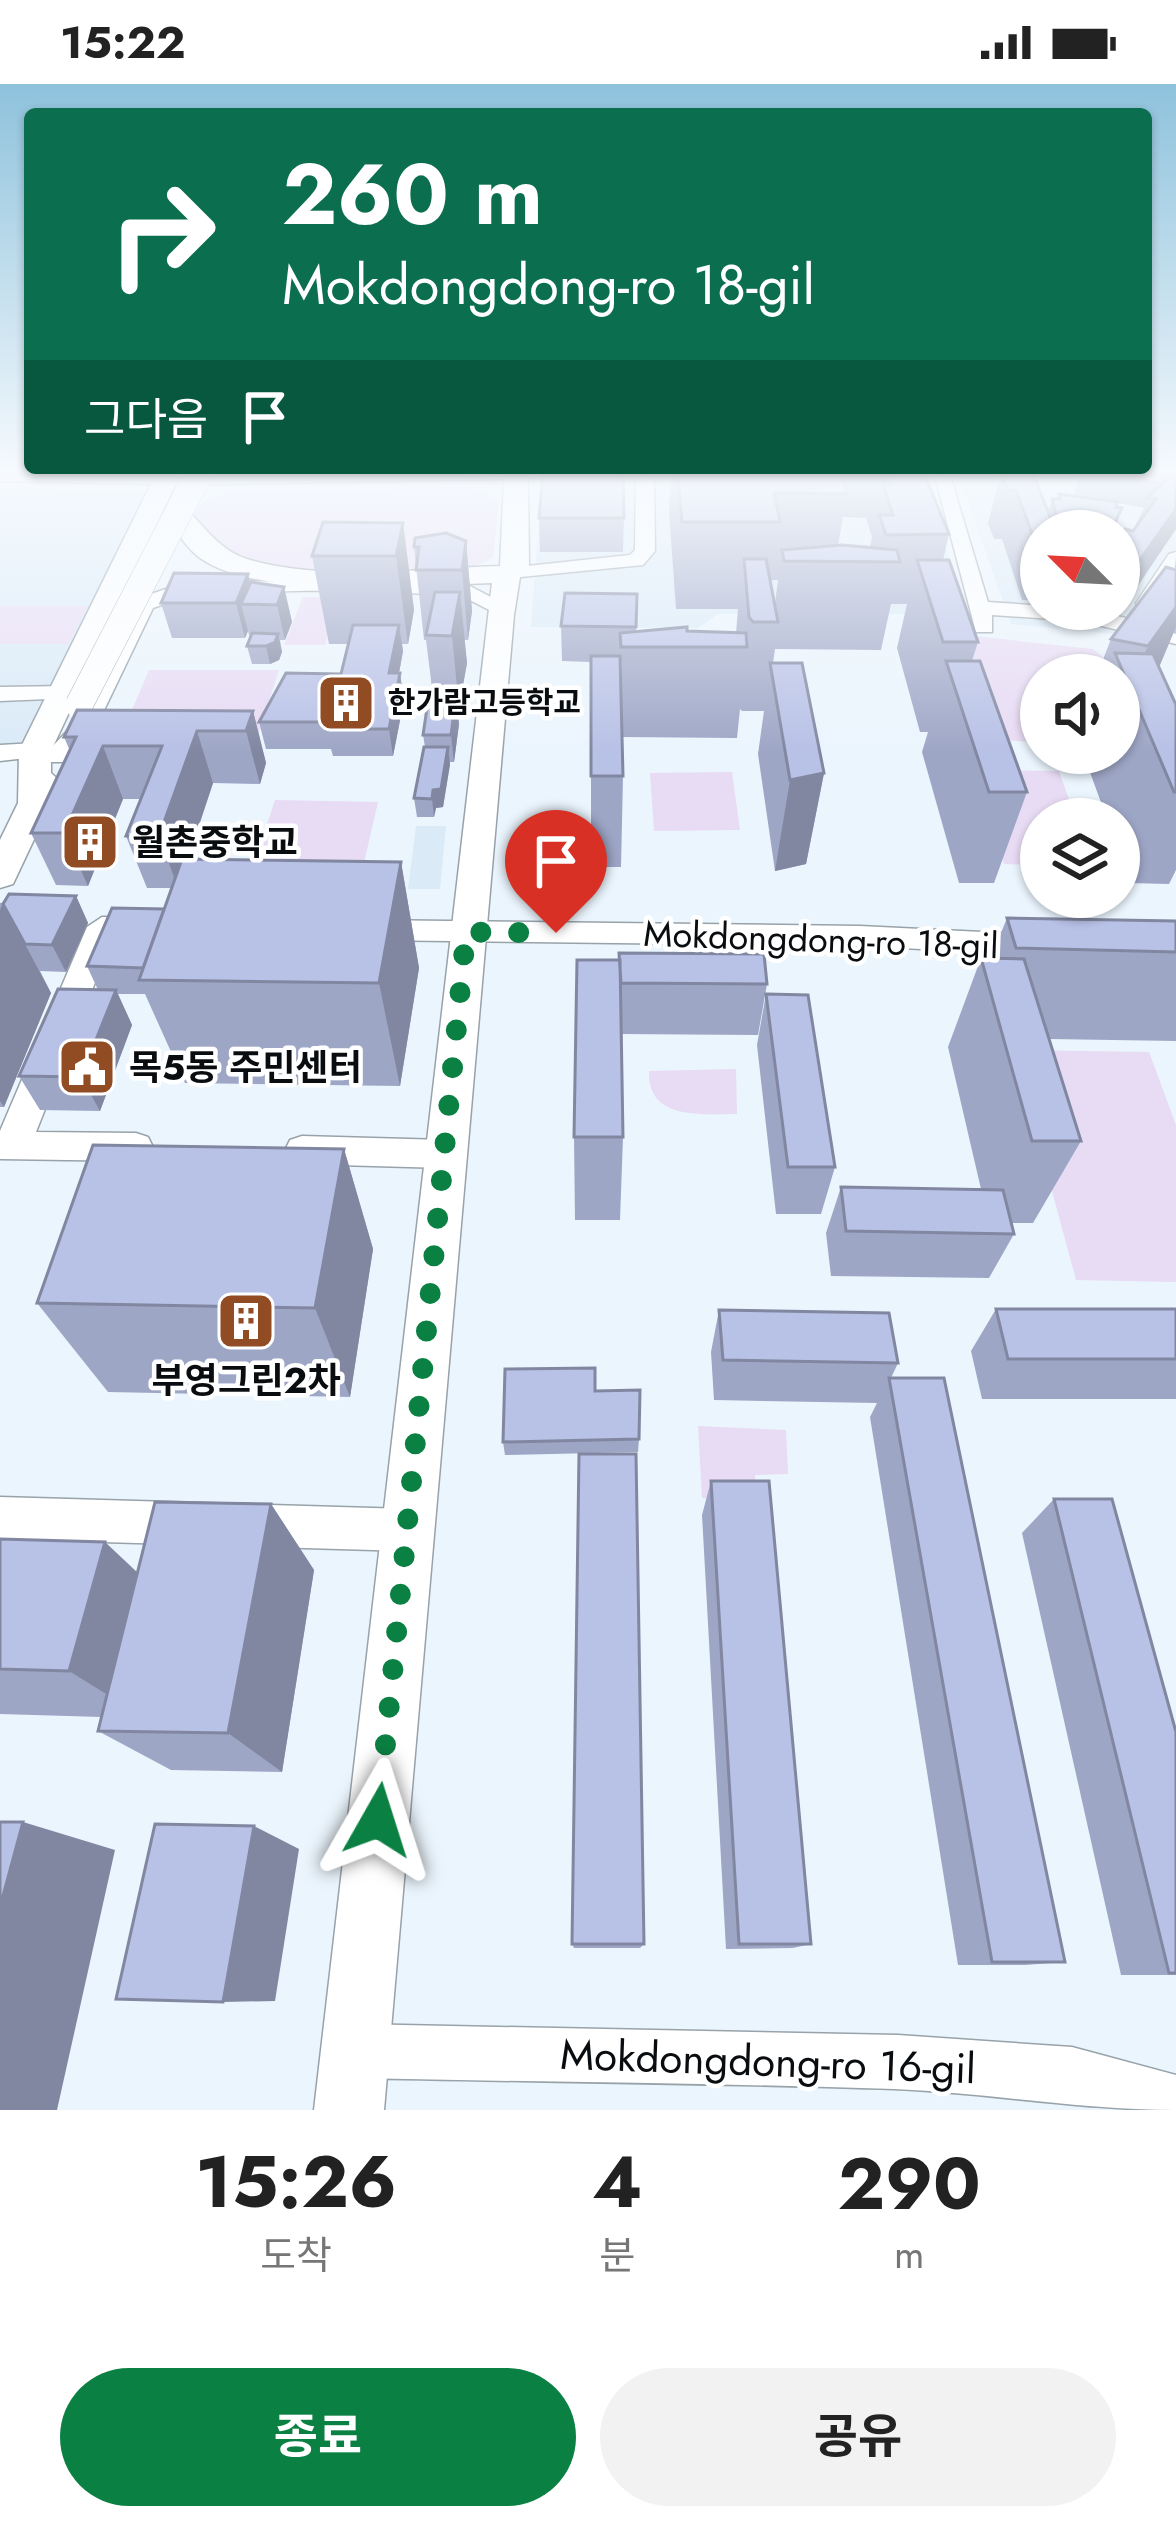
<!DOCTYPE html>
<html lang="ko">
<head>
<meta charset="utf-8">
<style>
  body { margin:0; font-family:Jost,"Noto Sans KR",sans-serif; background:#f2f2f2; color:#222; height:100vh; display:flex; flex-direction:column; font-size:45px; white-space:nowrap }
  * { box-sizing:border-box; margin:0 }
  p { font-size:39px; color:#767676 }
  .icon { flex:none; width:66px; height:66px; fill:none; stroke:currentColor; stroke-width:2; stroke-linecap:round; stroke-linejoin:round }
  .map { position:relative; height:2026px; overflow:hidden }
  .side { display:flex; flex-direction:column; background:#fff; flex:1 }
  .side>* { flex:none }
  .hud { position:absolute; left:24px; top:24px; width:1128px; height:366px; border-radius:12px; box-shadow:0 3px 9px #0004; background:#0b6e4f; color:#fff; overflow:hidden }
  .needle { width:78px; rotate:294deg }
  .controls { position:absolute; left:1020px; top:426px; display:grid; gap:24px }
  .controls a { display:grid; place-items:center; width:120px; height:120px; border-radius:50%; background:#fff; box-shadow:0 3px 9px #0004; font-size:60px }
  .pin { position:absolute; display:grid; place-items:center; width:102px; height:102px; color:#fff; margin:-123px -51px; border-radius:50% 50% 50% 0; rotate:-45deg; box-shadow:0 0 12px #0007 }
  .pin .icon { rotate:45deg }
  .me { position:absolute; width:132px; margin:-66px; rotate:6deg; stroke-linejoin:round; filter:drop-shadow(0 0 9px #0008) }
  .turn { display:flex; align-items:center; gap:42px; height:252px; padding:0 60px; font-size:54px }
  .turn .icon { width:156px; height:156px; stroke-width:2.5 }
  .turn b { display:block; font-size:84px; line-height:102px }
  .then { display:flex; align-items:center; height:114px; padding:0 60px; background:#0003; gap:24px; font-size:45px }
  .eta { display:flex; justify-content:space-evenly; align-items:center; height:204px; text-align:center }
  .eta b { font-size:72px; font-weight:700; line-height:84px }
  .cta { display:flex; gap:24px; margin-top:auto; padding:24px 60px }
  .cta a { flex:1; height:138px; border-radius:72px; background:#0b8043; color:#fff; font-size:48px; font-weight:700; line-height:138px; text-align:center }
  .cta a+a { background:#f2f2f2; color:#222 }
  .status { display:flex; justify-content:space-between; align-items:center; height:84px; padding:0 60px; background:#fff; direction:ltr }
  .status svg { height:33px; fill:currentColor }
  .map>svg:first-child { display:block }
  .built { fill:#daeaf7; fill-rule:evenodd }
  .green { fill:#e8dbf4 }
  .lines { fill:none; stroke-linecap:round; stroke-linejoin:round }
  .minor-casing { stroke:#98a2a9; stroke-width:3 }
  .major-casing { stroke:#98a2a9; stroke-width:3 }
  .minor { fill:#fff; fill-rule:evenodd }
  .major { fill:#fff; fill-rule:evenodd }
  .major-bridge-casing { stroke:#98a2a9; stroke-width:28; stroke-linecap:butt }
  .major-bridge { stroke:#fff; stroke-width:27 }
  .wall { fill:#9ea6c6; fill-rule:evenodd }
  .shaded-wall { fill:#8187a1 }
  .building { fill:#b8c1e6; stroke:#8187a1; stroke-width:3 }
  .route { stroke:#0b8043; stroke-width:21; stroke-dasharray:0 37.8 }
  .labels { text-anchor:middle; stroke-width:9; stroke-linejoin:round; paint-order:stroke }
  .far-poi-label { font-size:30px; font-weight:bold; fill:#0a0d10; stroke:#fff; text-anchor:start }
  .poi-label { font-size:36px; font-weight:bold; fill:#0a0d10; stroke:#fff; text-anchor:start }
  .street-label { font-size:36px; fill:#0a0d10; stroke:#fff }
  .near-street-label { font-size:42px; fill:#0a0d10; stroke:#fff }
</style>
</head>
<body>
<div class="status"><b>15:22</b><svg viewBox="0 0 49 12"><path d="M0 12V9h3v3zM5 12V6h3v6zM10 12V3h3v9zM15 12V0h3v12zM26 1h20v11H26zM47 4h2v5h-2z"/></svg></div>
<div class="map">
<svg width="1176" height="2026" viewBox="0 0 1176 2026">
  <rect width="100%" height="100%" fill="#ebf5fd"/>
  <path class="built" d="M 958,389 L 1062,389 L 1176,403 L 1176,562 L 1146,553 L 1011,540 ZM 1041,447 L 1119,447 L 1119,525 L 1041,525 Z
    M 924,393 L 968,536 L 917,530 L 718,530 L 698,544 L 531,543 L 541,411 L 553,404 Z
    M 0,404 L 149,409 L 37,652 L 14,662 L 0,662 Z
    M 416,742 L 446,742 L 440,805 L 408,805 Z"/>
  <path class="green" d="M 469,402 L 499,417 L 493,473 L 473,484 C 415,484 224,502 196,442 C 193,437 194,430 191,424 L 225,409 Z
    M 303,513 L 340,513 L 325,561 L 284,561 Z
    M 0,522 L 88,522 L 68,560 L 0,560 Z
    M 955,550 L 1093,565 L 1104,574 L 1090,591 L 1041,591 L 1041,652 L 1037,658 L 979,655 Z
    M 149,586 L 279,586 L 255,661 L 117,661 Z
    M 977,686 L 1059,687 L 1076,735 L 1041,735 L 1041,781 L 1004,780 Z
    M 732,688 L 740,746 L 654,747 L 650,689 Z
    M 275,716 L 378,718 L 357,809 L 245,807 Z
    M 1014,966 L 1149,968 L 1176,1041 L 1176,1198 L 1076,1196 Z
    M 736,985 L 737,1030 C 702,1030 647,1037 649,987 Z
    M 698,1342 L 786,1346 L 788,1390 L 755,1391 L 756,1416 L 702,1414 Z"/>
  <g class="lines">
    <g class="minor-casing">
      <path id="minor" d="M 636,385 L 654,385 L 655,467 L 643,481 L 499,495 L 499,485 L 507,484 L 630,471 L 635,466 Z
        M 933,385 L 949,388 L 988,518 L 1088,525 L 1176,546 L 1176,560 L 1081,537 L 992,531 L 992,548 L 976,548 Z
        M 1176,468 C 1176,492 1168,504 1155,524 L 1139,524 L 1136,519 L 1169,470 Z
        M 247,497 L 468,501 L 512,524 L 501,531 C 486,526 473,515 458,513 C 390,505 214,501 153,524 L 95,645 L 65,678 L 47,678 L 44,672 L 0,677 L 0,661 L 35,659 L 48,667 L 72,642 L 136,515 L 166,505 Z
        M 65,602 L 73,604 L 73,614 L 0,617 L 0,603 Z
        M 102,833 L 149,834 L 164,844 L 149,854 L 113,853 L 36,1048 L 136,1049 L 148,1053 L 153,1063 L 148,1073 L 136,1077 L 0,1075 L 0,1047 L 87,843 Z
        M 368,836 L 860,842 L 1043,851 L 1058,861 L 1043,871 L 860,862 L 368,856 L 353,846 Z
        M 302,1052 L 444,1056 L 456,1060 L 461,1070 L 456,1080 L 444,1084 L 302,1080 L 290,1076 L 285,1066 L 290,1056 Z
        M 0,1413 L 407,1425 L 422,1431 L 428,1446 L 422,1461 L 407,1467 L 0,1455 Z
        M 355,1940 L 898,1951 L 1072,1963 L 1176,1991 L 1176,2026 C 1082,2026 989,2009 894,2005 C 715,1999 535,1998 355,1994 L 336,1986 L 328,1967 L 336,1948 Z"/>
    </g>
    <g class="major-casing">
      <path id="major" d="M 0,385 L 644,385 L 632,392 L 528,394 L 529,482 L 520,493 L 514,531 L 384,2026 L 314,2026 L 492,499 C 418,501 262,517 200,474 C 185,463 176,446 166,430 L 179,422 C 197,427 211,465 250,476 C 328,498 420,484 500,482 L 504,395 L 175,401 L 51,667 L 51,689 L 61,698 L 13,800 L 0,804 L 0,756 L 18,719 L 19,667 L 151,400 L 0,397 Z
        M 1139,385 L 1176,385 L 1176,396 L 1142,390 Z"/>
    </g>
    <use href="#minor" class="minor"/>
    <use href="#major" class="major"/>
    <g class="major-bridge-casing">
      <path id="major-bridge" d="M 79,621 L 201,385"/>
    </g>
    <use href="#major-bridge" class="major-bridge"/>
  </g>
  <path class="wall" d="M 671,385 L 927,385 L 925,392 L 949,450 L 943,476 L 978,558 L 972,577 L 1027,708 L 994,799 L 959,799 L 922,668 L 928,648 L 920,648 L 897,564 L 907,520 L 891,520 L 881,566 L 775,565 L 773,579 L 824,689 L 806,780 L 775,787 L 758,670 L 764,627 L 742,627 L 740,625 L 737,654 L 622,653 L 623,692 L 621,783 L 591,783 L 591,578 L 562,577 L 561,542 L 637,510 L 636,547 L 736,549 L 738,525 L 676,525 L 669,427 ZM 843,433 L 866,434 L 872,453 L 870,464 L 838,461 ZM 772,496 L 778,496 L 775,519 L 771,502 Z
    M 1002,385 L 1031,385 L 1048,428 L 1052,415 L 1057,415 L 1059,410 L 1108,417 L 1074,410 L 1081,385 L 1148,385 L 1176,389 L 1176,445 L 1118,531 L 1098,525 L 1119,525 L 1119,475 L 1144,424 L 1118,419 L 1116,423 L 1122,424 L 1114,447 L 1041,447 L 1041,516 L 1022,516 L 1002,455 L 994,455 L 988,439 Z
    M 539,434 L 624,434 L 623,468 L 540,468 Z
    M 403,439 L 414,526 L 408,560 L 402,560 L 403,567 L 399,589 L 404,616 L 393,672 L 333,672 L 331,665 L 266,665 L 259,638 L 341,590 L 349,560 L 329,560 L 312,472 Z
    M 466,457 L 472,527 L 468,556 L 464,556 L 467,579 L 459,623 L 457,623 L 459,640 L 454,678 L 450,678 L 443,723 L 436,724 L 434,733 L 417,733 L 414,714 L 425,663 L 423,651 L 432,604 L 426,556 L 424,556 L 414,463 Z
    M 1176,486 L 1176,550 L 1173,549 L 1159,583 L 1176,621 L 1176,786 L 1169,800 L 1129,799 L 1119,770 L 1119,735 L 1107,735 L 1083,669 L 1119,669 L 1119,591 L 1097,591 L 1111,555 Z
    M 250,500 L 284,503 L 292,538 L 285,556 L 280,556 L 282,568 L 279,576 L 270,580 L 252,580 L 247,562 L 250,555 L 248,547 L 245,554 L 172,554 L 161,519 Z
    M 253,627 L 266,679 L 260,700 L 213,699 L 188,775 L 401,778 L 419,884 L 400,1002 L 185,999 L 145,910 L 118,910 L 132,941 L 100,1027 L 40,1026 L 19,992 L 98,906 L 87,882 L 164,825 L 172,804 L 147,804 L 126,752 L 141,715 L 123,715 L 88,802 L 56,801 L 31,749 L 70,667 L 64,653 Z
    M 76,812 L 88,839 L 66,888 L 40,887 L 51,909 L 4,1023 L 0,1023 L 0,819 Z
    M 1007,834 L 1176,837 L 1176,957 L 1049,955 L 1081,1057 L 1033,1139 L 1011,1139 L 1014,1150 L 989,1194 L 831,1192 L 826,1149 L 841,1103 L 981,1105 L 948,963 L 981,874 L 991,874 Z
    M 577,876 L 767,900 L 758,951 L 622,950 L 623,1053 L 620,1136 L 575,1136 L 574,1053 Z
    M 766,910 L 835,1083 L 821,1130 L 776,1130 L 757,961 Z
    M 344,1065 L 373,1165 L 350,1313 L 108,1308 L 37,1219 Z
    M 996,1225 L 1176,1225 L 1176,1315 L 982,1315 L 971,1267 Z
    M 719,1226 L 898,1279 L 891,1294 L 1065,1878 L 1025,1881 L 958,1881 L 870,1333 L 877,1319 L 714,1316 L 711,1268 Z
    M 595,1307 L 639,1355 L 638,1368 L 505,1371 L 503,1358 Z
    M 711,1397 L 811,1860 L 793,1864 L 726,1865 L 702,1431 Z
    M 1054,1415 L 1176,1648 L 1176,1891 L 1121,1891 L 1022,1449 Z
    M 271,1420 L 314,1486 L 282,1688 L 171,1686 L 98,1647 L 101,1633 L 0,1630 L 0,1455 L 137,1488 Z
    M 572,1860 L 644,1860 L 640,1864 L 574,1864 Z"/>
  <path class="shaded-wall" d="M 1176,425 L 1176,445 L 1118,531 L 1137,480 Z
    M 403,439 L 414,526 L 408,560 L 396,472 Z
    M 466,457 L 472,527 L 468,556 L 462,486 Z
    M 248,490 L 255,521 L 241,520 L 248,547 L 245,554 L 236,519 Z
    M 284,503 L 292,538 L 285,556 L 277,521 Z
    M 460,508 L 467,579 L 459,623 L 452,552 Z
    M 1176,523 L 1176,543 L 1160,581 L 1135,617 L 1130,605 L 1148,562 Z
    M 399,541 L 403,567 L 394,616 L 389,589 Z
    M 278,550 L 282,568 L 279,576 L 270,580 L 266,562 Z
    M 400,589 L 404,616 L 393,672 L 389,645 Z
    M 456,612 L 459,640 L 454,678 L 451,651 Z
    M 253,627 L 266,679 L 260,700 L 246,647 Z
    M 197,647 L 213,699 L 178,804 L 159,752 Z
    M 103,662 L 123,715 L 88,802 L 64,749 Z
    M 448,663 L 450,681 L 443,723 L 436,724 L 434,733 L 432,715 Z
    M 824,689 L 806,780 L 775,787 L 790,696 Z
    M 401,778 L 419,884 L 400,1002 L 379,899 Z
    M 76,812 L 88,839 L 66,888 L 52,861 Z
    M 3,819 L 51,909 L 4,1023 L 0,1017 L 0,826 Z
    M 116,906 L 132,941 L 100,1027 L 81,993 Z
    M 344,1065 L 373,1165 L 350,1313 L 315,1224 Z
    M 271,1420 L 314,1486 L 282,1688 L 228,1649 Z
    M 105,1458 L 172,1521 L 145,1634 L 69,1587 Z
    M 23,1738 L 115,1766 L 57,2026 L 0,2026 L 0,1823 Z
    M 254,1742 L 299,1765 L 275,1917 L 223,1918 Z"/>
  <path class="building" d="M 677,385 L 840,385 L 847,410 L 774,409 L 780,438 L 682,438 Z
    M 885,385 L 922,385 L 949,450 L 886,451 L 879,431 L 893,431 L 883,401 L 891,401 Z
    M 1008,385 L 1031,385 L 1051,435 L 1061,435 L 1066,447 L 1041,447 L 1041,466 L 1038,466 L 1016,406 L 1008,406 L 1001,390 L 1010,390 Z
    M 1085,385 L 1148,385 L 1174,390 L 1162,400 Z
    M 543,388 L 623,388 L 624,434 L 539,434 Z
    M 1175,389 L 1176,425 L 1137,480 L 1119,475 L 1119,453 L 1125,445 L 1133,447 L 1156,415 L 1148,413 Z
    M 1059,410 L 1118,418 L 1116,423 L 1122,424 L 1111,447 L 1064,442 L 1061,435 L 1057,435 L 1052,415 L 1060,415 Z
    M 323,438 L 403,439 L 396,472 L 312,472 Z
    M 446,449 L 466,457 L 462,486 L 416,486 L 419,463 L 414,463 L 415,454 Z
    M 842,461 L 897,466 L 900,478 L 784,477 L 782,466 Z
    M 744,475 L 766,475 L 778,538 L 753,538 L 749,533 Z
    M 917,476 L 949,476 L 978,558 L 943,558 Z
    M 1166,483 L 1176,486 L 1176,523 L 1148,562 L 1111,555 Z
    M 174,489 L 248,490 L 236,519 L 161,519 Z
    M 251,498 L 284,503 L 277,521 L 241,520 Z
    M 435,508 L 460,508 L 452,552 L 426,551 Z
    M 565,509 L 637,510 L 636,543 L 561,542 Z
    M 353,541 L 399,541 L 389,589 L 400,589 L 389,645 L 327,645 L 329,638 L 259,638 L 286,589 L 341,590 Z
    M 687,543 L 687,547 L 746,549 L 747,563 L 621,563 L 620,549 Z
    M 252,549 L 278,550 L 275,558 L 266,562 L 247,562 Z
    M 1115,569 L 1153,570 L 1176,621 L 1176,708 L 1174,708 Z
    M 591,572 L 620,572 L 623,692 L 591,692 Z
    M 946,577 L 980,577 L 1027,708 L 989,708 Z
    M 770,579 L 802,579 L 824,689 L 790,696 Z
    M 430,604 L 449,604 L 448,612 L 456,612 L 451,651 L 423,651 Z
    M 77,626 L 253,627 L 246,647 L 197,647 L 159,752 L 126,752 L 162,662 L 103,662 L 64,749 L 31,749 L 76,653 L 64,653 Z
    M 424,663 L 448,663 L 441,705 L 433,706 L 432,715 L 414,714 Z
    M 182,775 L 401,778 L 379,899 L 139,896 Z
    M 9,810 L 76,812 L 52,861 L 25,860 L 3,820 Z
    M 112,824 L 164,825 L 143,884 L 87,882 Z
    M 1007,834 L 1176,837 L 1176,868 L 1016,864 Z
    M 619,869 L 764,870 L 767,900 L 621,899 Z
    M 981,874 L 1024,875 L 1081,1057 L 1032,1057 Z
    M 577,876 L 620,876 L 623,1053 L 574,1053 Z
    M 58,905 L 116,906 L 81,993 L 19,992 Z
    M 766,910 L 808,911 L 835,1083 L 788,1083 Z
    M 93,1061 L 344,1065 L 315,1224 L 37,1219 Z
    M 841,1103 L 1003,1106 L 1014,1150 L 846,1147 Z
    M 996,1225 L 1176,1225 L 1176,1275 L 1008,1275 Z
    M 719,1226 L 889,1229 L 898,1279 L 723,1276 Z
    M 595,1284 L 595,1307 L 640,1306 L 639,1355 L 503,1358 L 505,1285 Z
    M 889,1294 L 944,1294 L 1065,1878 L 992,1878 Z
    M 579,1370 L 636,1370 L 644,1860 L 572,1860 Z
    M 711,1397 L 769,1397 L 811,1860 L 739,1860 Z
    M 1054,1415 L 1112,1415 L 1176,1648 L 1176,1889 L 1169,1889 Z
    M 155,1418 L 271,1420 L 228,1649 L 98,1647 Z
    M 0,1455 L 105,1458 L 69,1587 L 0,1585 Z
    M 0,1738 L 23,1738 L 0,1823 Z
    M 155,1740 L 254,1742 L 223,1918 L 116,1915 Z"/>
  <linearGradient id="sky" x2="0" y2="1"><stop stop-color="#8ec2dc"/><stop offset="0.58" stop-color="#f6fafe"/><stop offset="1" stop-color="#f6fafe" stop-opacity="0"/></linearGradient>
  <rect width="1176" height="669" fill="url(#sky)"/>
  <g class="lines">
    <path class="route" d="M 378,1736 L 466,848 L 556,849"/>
  </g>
  <defs>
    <g id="building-square" transform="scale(3)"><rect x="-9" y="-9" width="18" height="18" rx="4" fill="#924c23" stroke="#fff"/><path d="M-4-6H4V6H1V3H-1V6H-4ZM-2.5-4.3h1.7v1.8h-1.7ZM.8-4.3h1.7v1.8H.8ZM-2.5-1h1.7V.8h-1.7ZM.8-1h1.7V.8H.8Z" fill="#fff"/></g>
    <g id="civic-square" transform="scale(3)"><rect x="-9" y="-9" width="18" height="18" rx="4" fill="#924c23" stroke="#fff"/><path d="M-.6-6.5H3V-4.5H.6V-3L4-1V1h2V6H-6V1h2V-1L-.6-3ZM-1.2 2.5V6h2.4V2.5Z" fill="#fff"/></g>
  </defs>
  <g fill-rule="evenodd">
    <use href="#building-square" x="346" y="619"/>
    <use href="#building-square" x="90" y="758"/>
    <use href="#civic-square" x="87" y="983"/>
    <use href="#building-square" x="246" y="1237"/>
  </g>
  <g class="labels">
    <g class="far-poi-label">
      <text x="388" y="629">한가람고등학교</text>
    </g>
    <g class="poi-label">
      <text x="132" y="771">월촌중학교</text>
      <text x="129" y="996">목5동 주민센터</text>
      <text x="246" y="1309" text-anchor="middle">부영그린2차</text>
    </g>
    <g class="street-label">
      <text transform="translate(821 855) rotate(2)" y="13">Mokdongdong-ro 18-gil</text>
    </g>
    <g class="near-street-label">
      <text transform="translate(768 1977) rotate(2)" y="15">Mokdongdong-ro 16-gil</text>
    </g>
  </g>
</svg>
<div class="controls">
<a><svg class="needle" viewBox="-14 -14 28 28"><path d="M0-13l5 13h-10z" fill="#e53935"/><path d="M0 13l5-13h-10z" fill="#767676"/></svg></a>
<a><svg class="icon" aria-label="sound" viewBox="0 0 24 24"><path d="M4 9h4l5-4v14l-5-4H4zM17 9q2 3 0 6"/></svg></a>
<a><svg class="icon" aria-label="layers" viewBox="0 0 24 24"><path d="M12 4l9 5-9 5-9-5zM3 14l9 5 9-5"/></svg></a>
</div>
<div class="pin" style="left:556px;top:849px;background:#d93025"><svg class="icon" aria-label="arrive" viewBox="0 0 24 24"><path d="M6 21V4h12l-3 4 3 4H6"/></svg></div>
<svg class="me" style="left:378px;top:1736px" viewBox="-20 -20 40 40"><path d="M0-17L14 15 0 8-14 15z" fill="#0b8043" stroke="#fff" stroke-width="4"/></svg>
<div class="hud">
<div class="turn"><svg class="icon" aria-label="right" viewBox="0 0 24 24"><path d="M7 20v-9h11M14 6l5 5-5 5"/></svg><div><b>260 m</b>Mokdongdong-ro 18-gil</div></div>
<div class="then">그다음<svg class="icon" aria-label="arrive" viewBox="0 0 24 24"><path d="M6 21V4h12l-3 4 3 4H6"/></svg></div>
</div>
</div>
<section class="side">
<div class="eta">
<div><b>15:26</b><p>도착</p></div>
<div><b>4</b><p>분</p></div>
<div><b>290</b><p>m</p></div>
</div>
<div class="cta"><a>종료</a><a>공유</a></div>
</section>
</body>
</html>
